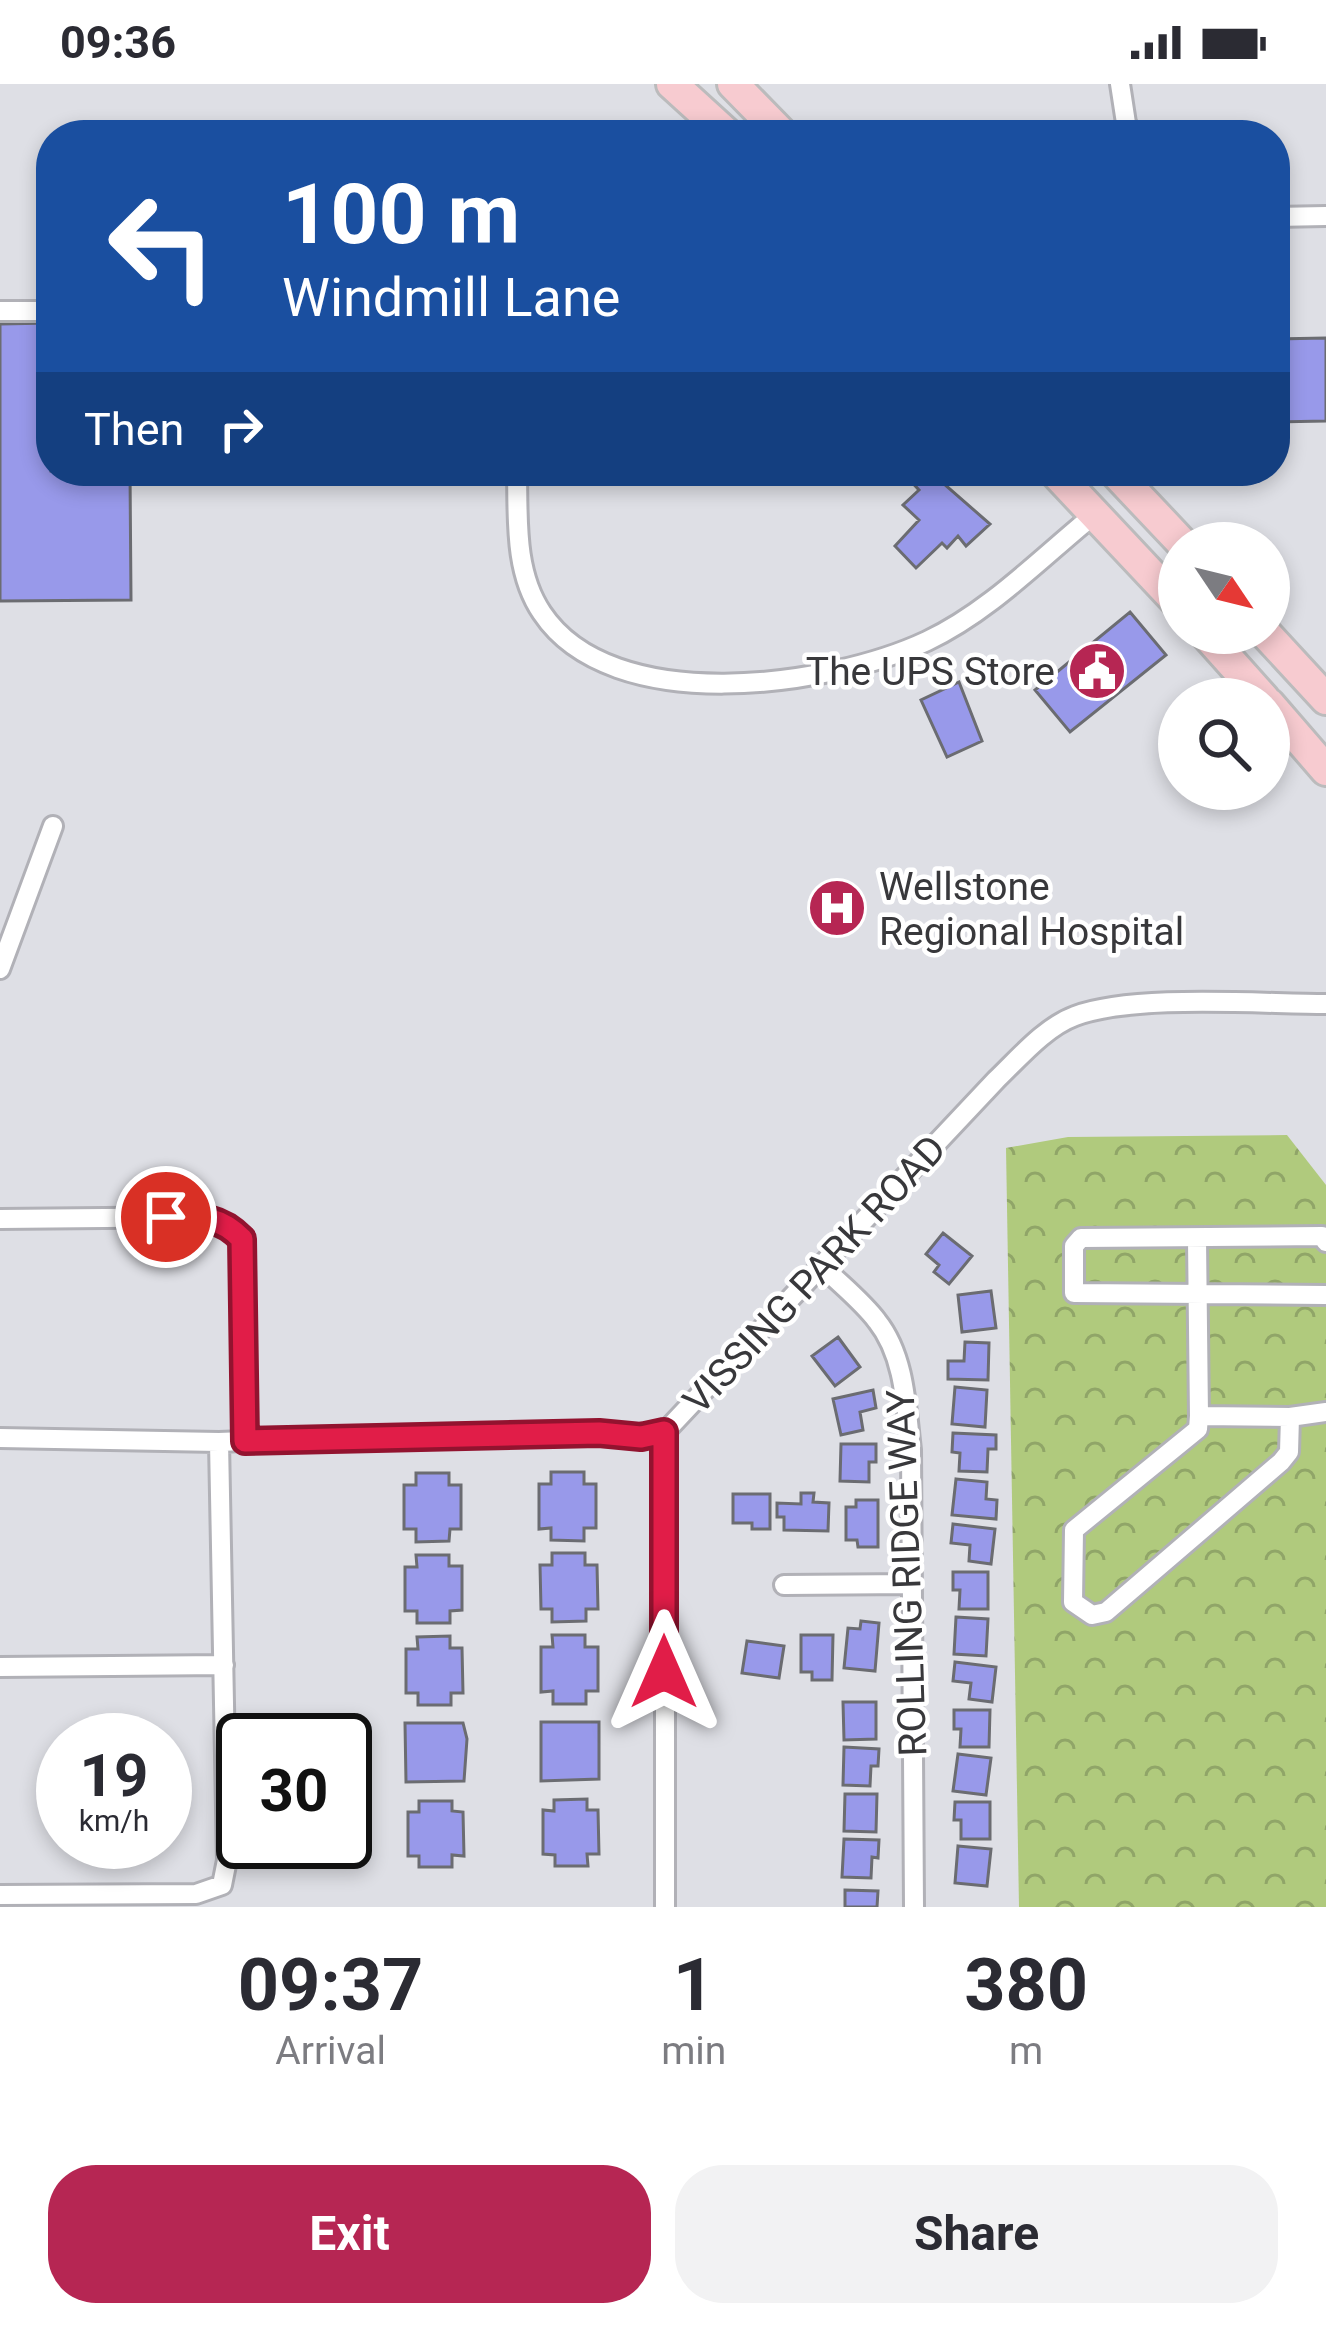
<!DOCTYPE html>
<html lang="en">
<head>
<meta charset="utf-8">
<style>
  body { margin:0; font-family:Roboto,sans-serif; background:#f2f2f3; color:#2b2b33; height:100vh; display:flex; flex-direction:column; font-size:45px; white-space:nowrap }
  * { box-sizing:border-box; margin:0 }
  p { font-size:39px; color:#7c7c81 }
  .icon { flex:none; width:66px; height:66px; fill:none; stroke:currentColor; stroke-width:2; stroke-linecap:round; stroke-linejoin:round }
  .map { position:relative; height:1823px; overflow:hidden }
  .drawer { display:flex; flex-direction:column; background:#fff; flex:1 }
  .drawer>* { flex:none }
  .banner { position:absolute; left:36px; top:36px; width:1254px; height:366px; border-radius:48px; box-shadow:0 6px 18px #0003; background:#1a4fa0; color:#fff; overflow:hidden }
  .needle { width:78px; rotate:125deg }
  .controls { position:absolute; left:1158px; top:438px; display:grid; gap:24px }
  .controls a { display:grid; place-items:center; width:132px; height:132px; border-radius:50%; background:#fff; box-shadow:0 6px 18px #0003; font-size:60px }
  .speed { position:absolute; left:36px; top:1629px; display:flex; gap:24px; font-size:60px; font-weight:700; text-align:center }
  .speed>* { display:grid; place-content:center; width:156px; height:156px; border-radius:50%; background:#fff; box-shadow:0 6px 18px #0003; line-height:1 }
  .speed small { font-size:30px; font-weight:400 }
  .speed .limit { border:6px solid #111; border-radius:18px; background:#fff; color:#111 }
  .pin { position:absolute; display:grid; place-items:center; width:102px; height:102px; color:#fff; margin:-51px; border:6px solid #fff; border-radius:50%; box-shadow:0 3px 12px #0007 }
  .me { position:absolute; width:132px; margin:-66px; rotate:0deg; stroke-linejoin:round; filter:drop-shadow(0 0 9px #0008) }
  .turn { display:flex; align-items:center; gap:42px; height:252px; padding:0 48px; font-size:54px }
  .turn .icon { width:156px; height:156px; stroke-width:2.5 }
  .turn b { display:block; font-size:84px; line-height:102px }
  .then { display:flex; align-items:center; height:114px; padding:0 48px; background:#0003; gap:24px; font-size:45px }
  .eta { display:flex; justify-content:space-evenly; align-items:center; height:204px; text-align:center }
  .eta b { font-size:72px; font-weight:700; line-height:84px }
  .action { display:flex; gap:24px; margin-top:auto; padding:24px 48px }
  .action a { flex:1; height:138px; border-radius:48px; background:#b62653; color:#fff; font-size:48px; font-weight:700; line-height:138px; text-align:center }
  .action a+a { background:#f2f2f3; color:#2b2b33 }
  .status { display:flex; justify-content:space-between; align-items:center; height:84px; padding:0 60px; background:#fff; direction:ltr }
  .status svg { height:33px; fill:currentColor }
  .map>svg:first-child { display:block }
  .forest { fill:url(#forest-crowns) }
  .building { fill:#9899ea; stroke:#6b6c71; stroke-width:3 }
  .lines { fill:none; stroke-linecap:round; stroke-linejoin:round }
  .street-casing { stroke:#b1b1b7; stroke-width:24 }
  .primary-casing { stroke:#bbbbbc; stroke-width:36 }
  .street { stroke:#fff; stroke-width:18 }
  .primary { stroke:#f7cbd0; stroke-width:30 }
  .route-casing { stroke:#92132f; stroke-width:30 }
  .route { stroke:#e11d48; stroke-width:21 }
  .labels { text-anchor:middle; stroke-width:9; stroke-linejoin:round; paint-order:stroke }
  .poi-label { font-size:39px; fill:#38383b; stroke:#fff; text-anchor:end }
  .street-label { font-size:39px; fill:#38383b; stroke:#fff }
</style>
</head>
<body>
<div class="status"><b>09:36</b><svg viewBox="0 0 49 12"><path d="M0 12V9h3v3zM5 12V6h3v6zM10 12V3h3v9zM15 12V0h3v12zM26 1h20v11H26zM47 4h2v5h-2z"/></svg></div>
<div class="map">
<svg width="1326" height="1823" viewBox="0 0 1326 1823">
  <defs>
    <pattern id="forest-crowns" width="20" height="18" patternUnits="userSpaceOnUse" patternTransform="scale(3)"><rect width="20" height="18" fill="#b0ca7d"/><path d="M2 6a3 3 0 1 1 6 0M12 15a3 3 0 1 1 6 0" fill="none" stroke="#90a568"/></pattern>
  </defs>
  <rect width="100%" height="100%" fill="#dedfe5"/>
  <path class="forest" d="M 1287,1051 L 1326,1101 L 1326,1823 L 1019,1823 L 1006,1064 L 1068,1053 Z"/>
  <path class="building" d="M 51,239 L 51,387 L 130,387 L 131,516 L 0,517 L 0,240 Z
    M 1326,254 L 1326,337 L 1275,338 L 1275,255 Z
    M 911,387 L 939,387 L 947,395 L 944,400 L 990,440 L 966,462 L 958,452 L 947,464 L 942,459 L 916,484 L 895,462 L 919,436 L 903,421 L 919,406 L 906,392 Z
    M 1130,528 L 1166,571 L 1070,648 L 1035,606 Z
    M 959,598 L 982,657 L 947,673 L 921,616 Z
    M 943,1149 L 972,1172 L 949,1200 L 934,1188 L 939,1181 L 926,1170 Z
    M 991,1207 L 996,1244 L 962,1248 L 958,1211 Z
    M 838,1253 L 860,1283 L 835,1302 L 812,1272 Z
    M 965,1258 L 989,1259 L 988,1296 L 948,1295 L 948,1277 L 964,1277 Z
    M 955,1303 L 987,1306 L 985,1343 L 952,1340 Z
    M 873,1306 L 876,1324 L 860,1328 L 863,1346 L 841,1351 L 833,1315 Z
    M 953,1349 L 996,1351 L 996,1365 L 988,1365 L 987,1388 L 959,1387 L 960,1369 L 952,1368 Z
    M 841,1360 L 876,1360 L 876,1378 L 869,1378 L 869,1398 L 840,1397 Z
    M 551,1388 L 584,1388 L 584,1400 L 596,1400 L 596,1444 L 584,1444 L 584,1457 L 551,1456 L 551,1444 L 539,1445 L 539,1400 L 551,1400 Z
    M 416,1389 L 449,1389 L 449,1401 L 461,1401 L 461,1445 L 450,1445 L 449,1457 L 416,1458 L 416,1445 L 404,1445 L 404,1401 L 416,1401 Z
    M 956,1395 L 987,1398 L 986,1415 L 997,1416 L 996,1435 L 952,1431 Z
    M 801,1409 L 814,1409 L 813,1418 L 829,1419 L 828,1447 L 784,1446 L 784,1433 L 777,1433 L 777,1419 L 801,1420 Z
    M 733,1410 L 770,1410 L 770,1445 L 752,1445 L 752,1439 L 733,1439 Z
    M 856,1416 L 878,1416 L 878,1463 L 858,1463 L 857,1456 L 846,1456 L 846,1423 L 856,1423 Z
    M 953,1440 L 995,1445 L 991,1480 L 969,1477 L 970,1461 L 951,1459 Z
    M 552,1469 L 585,1469 L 585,1481 L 597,1481 L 598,1525 L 586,1525 L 586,1537 L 552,1538 L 552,1525 L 541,1525 L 540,1481 L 552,1481 Z
    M 416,1471 L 449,1471 L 449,1482 L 462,1482 L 462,1526 L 450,1527 L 450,1539 L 417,1539 L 417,1527 L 405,1527 L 405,1483 L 417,1483 Z
    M 953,1488 L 988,1488 L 988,1525 L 959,1525 L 960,1506 L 953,1506 Z
    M 956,1533 L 988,1535 L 986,1572 L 954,1570 Z
    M 861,1537 L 879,1539 L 875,1587 L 844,1584 L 848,1544 L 860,1545 Z
    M 552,1551 L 585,1551 L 585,1563 L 598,1563 L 598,1607 L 586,1607 L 586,1620 L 553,1620 L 553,1607 L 541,1608 L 541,1563 L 553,1563 Z
    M 801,1551 L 833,1551 L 832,1596 L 812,1596 L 812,1588 L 801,1588 Z
    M 450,1552 L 450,1564 L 462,1564 L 463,1609 L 451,1609 L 451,1621 L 418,1621 L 418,1609 L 406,1609 L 406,1565 L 418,1565 L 417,1553 Z
    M 747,1557 L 784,1562 L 779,1594 L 742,1589 Z
    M 955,1578 L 996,1583 L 992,1618 L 969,1615 L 971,1599 L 953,1597 Z
    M 843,1618 L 876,1618 L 876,1655 L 844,1656 Z
    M 954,1626 L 990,1626 L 989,1663 L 960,1663 L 961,1645 L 954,1645 Z
    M 541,1638 L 599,1638 L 599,1695 L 541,1697 Z
    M 405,1639 L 463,1639 L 467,1655 L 464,1697 L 406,1698 Z
    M 844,1663 L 879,1665 L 878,1682 L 871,1682 L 870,1702 L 843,1701 Z
    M 958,1670 L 991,1674 L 986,1711 L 953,1707 Z
    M 845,1710 L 877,1710 L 876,1748 L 844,1747 Z
    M 587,1715 L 587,1726 L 598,1726 L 599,1770 L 587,1770 L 588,1782 L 555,1782 L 555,1771 L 543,1770 L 543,1726 L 554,1727 L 554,1716 Z
    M 419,1717 L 452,1717 L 452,1727 L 463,1728 L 464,1772 L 452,1771 L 452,1783 L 419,1783 L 419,1772 L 408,1772 L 408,1728 L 419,1728 Z
    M 955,1718 L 990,1718 L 990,1755 L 961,1755 L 961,1736 L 954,1736 Z
    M 844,1755 L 879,1756 L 878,1774 L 872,1773 L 871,1794 L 842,1793 Z
    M 958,1762 L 991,1765 L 987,1802 L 955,1799 Z
    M 845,1806 L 878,1807 L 877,1823 L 845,1823 Z"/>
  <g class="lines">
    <g class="street-casing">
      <path id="street" d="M 1120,0 L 1126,39 L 1133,51
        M 1275,133 L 1326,132
        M 0,227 L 51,227
        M 517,387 C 518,434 514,488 542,529 C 612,634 829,603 927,557 C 989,528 1042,473 1095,430
        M 0,885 L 53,742
        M 0,1135 L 208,1133 L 229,1141 L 242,1155 L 245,1357
        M 1197,1155 L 1199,1332 L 1290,1333 L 1326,1328
        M 1326,1158 L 1322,1152 L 1081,1154 L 1074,1162 L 1074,1209 L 1326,1211
        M 822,1182 C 840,1200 862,1217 877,1237 C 905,1272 906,1323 911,1366 L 914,1823
        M 1199,1332 L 1198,1345 L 1074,1446 L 1073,1518 L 1092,1531 L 1106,1528 L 1281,1378 L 1289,1368 L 1290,1333
        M 0,1354 L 219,1358 L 369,1352 L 600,1349 L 642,1353 L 665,1348
        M 784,1501 L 911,1500
        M 0,1583 L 224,1581
        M 0,1811 L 196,1810 L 222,1801 L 227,1776 L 219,1358
        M 665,1823 L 665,1348 L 996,996 C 1019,974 1045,943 1075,932 C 1134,910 1260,920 1326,920"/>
    </g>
    <g class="primary-casing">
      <path id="primary" d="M 672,0 L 728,51
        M 733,0 L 783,51
        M 1054,387 L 1179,520
        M 1114,387 L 1182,459
        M 1205,549 L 1264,615
        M 1265,549 L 1326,615
        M 1269,620 L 1326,686"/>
    </g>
    <use href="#street" class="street"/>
    <use href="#primary" class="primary"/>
  </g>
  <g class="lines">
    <g class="route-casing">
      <path id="route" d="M 166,1133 C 198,1133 219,1131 242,1155 L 245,1357 L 599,1349 L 641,1353 L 664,1348 L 664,1588"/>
    </g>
    <use href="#route" class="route"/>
  </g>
  <defs>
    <g id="civic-disc" transform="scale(3)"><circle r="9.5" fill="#b62653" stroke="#fff"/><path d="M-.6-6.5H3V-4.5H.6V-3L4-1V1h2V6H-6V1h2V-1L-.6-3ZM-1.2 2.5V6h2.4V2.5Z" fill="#fff"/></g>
    <g id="hospital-disc" transform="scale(3)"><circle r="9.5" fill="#b62653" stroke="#fff"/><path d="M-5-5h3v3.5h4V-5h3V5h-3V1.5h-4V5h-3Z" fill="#fff"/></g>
  </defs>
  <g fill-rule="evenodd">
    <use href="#civic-disc" x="1097" y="587"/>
    <use href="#hospital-disc" x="837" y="824"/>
  </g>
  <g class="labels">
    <g class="poi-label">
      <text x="1055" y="601">The UPS Store</text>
      <text x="879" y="816" text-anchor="start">Wellstone<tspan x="879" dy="45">Regional Hospital</tspan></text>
    </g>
    <g class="street-label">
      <text transform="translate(814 1190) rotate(-47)" y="14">VISSING PARK ROAD</text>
      <text transform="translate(906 1489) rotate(-92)" y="14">ROLLING RIDGE WAY</text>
    </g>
  </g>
</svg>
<div class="controls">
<a><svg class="needle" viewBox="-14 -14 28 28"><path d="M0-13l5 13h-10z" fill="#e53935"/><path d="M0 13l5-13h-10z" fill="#7c7c81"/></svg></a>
<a><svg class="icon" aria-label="search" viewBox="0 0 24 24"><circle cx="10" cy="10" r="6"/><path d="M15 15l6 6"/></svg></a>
</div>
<div class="speed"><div>19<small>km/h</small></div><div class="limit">30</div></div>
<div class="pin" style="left:166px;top:1133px;background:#d93025"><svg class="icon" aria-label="arrive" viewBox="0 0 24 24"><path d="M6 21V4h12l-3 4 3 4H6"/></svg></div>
<svg class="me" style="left:664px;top:1588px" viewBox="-20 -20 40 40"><path d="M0-17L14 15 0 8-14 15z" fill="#e11d48" stroke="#fff" stroke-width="4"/></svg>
<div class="banner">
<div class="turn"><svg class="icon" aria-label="left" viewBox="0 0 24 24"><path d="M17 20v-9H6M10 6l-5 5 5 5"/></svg><div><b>100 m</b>Windmill Lane</div></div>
<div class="then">Then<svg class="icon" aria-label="right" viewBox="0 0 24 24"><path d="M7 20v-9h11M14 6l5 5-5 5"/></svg></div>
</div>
</div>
<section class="drawer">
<div class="eta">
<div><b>09:37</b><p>Arrival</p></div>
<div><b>1</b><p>min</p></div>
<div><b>380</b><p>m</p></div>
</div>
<div class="action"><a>Exit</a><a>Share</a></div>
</section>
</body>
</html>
